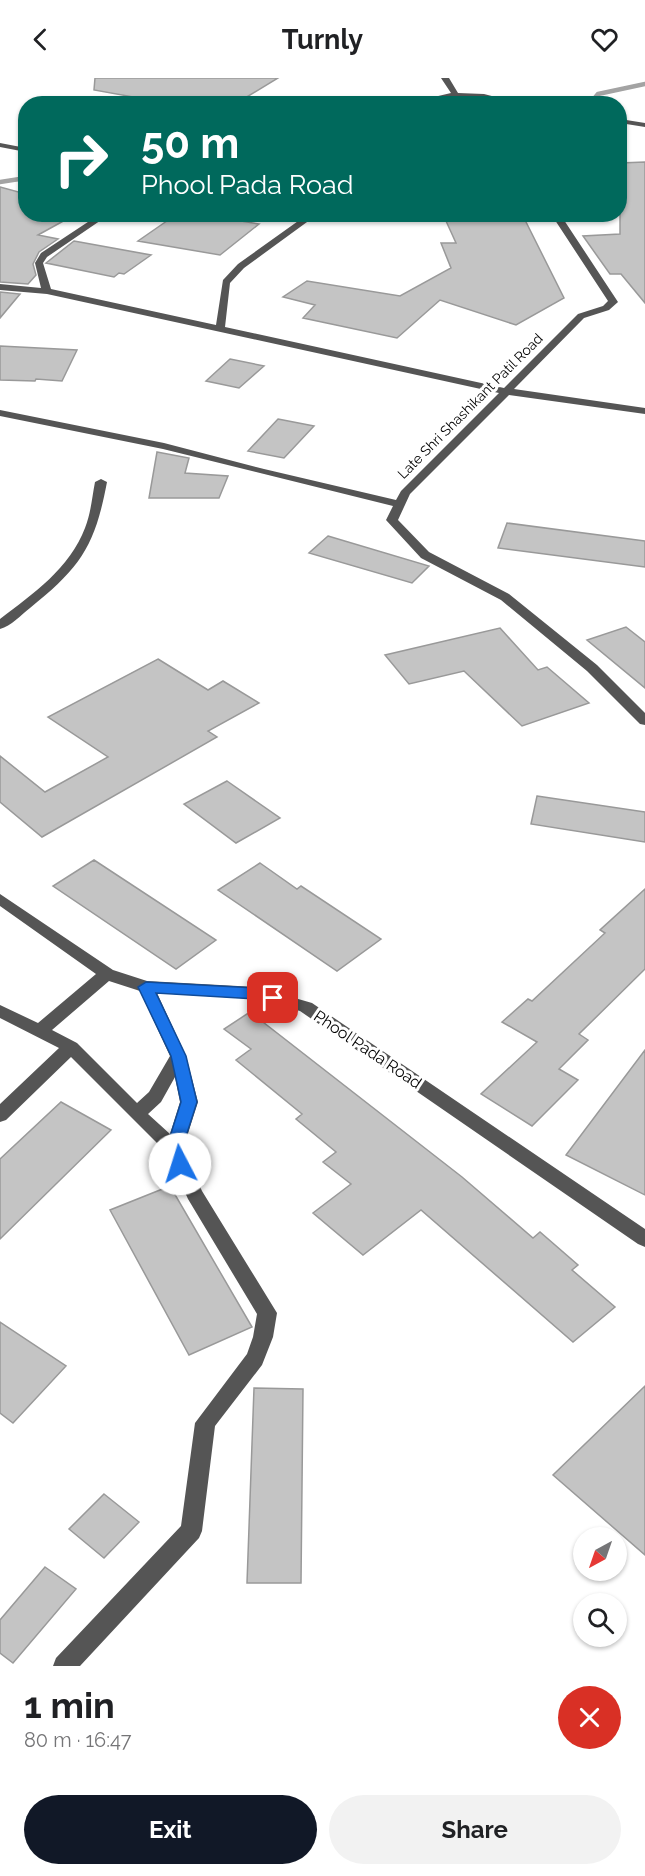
<!DOCTYPE html>
<html lang="en">
<head>
<meta charset="utf-8">
<style>
  body { margin:0; font-family:Raleway,sans-serif; background:#f2f2f2; color:#202124; height:100vh; display:flex; flex-direction:column; font-size:22px; white-space:nowrap }
  * { box-sizing:border-box; margin:0 }
  p { font-size:20px; color:#757577 }
  .icon { flex:none; width:33px; height:33px; fill:none; stroke:currentColor; stroke-width:2; stroke-linecap:round; stroke-linejoin:round }
  .map { position:relative; height:1588px; overflow:hidden }
  .details { display:flex; flex-direction:column; background:#fff; flex:1 }
  .details>* { flex:none }
  .hud { position:absolute; left:18px; top:18px; width:609px; height:126px; border-radius:24px; box-shadow:0 2px 4px #0004; background:#00695c; color:#fff; overflow:hidden }
  .needle { width:39px; rotate:220deg }
  .controls { position:absolute; left:573px; top:1449px; display:grid; gap:12px }
  .controls a { display:grid; place-items:center; width:54px; height:54px; border-radius:50%; background:#fff; box-shadow:0 2px 4px #0004; font-size:30px }
  .pin { position:absolute; display:grid; place-items:center; width:51px; height:51px; color:#fff; margin:-26px; border-radius:12px; box-shadow:0 3px 9px #0006 }
  .me { position:absolute; width:66px; margin:-33px; rotate:355deg; stroke-linejoin:round; filter:drop-shadow(0 0 4px #0008) }
  .turn { display:flex; align-items:center; gap:21px; height:126px; padding:0 24px; font-size:27px }
  .turn .icon { width:78px; height:78px; stroke-width:2.5 }
  .turn b { display:block; font-size:42px; line-height:51px }
  .round { display:grid; place-items:center; flex:none; width:63px; height:63px; border-radius:32px; background:#f2f2f2 }
  .head { display:flex; align-items:center; justify-content:space-between; height:102px; padding:0 24px }
  h1 { font-size:36px; font-weight:700; line-height:45px }
  .action { display:flex; gap:12px; margin-top:auto; padding:12px 24px }
  .action a { flex:1; height:69px; border-radius:36px; background:#111827; color:#fff; font-size:24px; font-weight:700; line-height:69px; text-align:center }
  .action a+a { background:#f2f2f2; color:#202124 }
  header { display:flex; justify-content:space-between; align-items:center; height:78px; padding:0 24px; background:#fff; font-size:27px; font-weight:700 }
  .map>svg:first-child { display:block }
  .lines { fill:none; stroke-linecap:round; stroke-linejoin:round }
  .stream { stroke:#a3a3a3; stroke-width:4.5 }
  .building { fill:#c4c4c4; stroke:#999; stroke-width:1.5 }
  .minor { fill:#555; fill-rule:evenodd }
  .route { fill:#1a73e8; stroke:#114b97; stroke-width:1.5 }
  .labels { text-anchor:middle; stroke-width:6; stroke-linejoin:round; paint-order:stroke }
  .far-street-label { font-size:14px; fill:#000; stroke:#fff }
  .street-label { font-size:16px; fill:#000; stroke:#fff }
</style>
</head>
<body>
<header><svg class="icon" aria-label="back" viewBox="0 0 24 24"><path d="M15 5l-7 7 7 7"/></svg>Turnly<svg class="icon" aria-label="heart" viewBox="0 0 24 24"><path d="M12 20l-8-8c-3-5 5-10 8-4 3-6 11-1 8 4z"/></svg></header>
<div class="map">
<svg width="645" height="1588" viewBox="0 0 645 1588">
  <rect width="100%" height="100%" fill="#fff"/>
  <g class="lines">
    <path class="stream" d="M 590,26 L 598,16 L 645,6
      M 0,104 L 26,100"/>
  </g>
  <path class="building" d="M 95,0 L 278,0 L 235,26 L 172,26 L 94,12 Z
    M 645,84 L 645,225 L 621,196 L 610,196 L 583,158 L 620,156 L 620,85 Z
    M 0,109 L 26,116 L 26,136 L 76,136 L 38,157 L 58,161 L 39,174 L 33,186 L 36,197 L 28,206 L 0,204 Z
    M 177,136 L 242,136 L 235,142 L 259,146 L 220,177 L 138,163 Z
    M 475,136 L 522,136 L 564,220 L 516,247 L 440,222 L 397,260 L 303,240 L 315,227 L 283,219 L 307,203 L 400,218 L 451,190 L 441,165 L 456,165 L 446,143 L 478,141 Z
    M 74,163 L 151,177 L 124,196 L 119,195 L 114,199 L 46,185 Z
    M 0,214 L 20,216 L 0,240 Z
    M 0,268 L 77,272 L 62,303 L 36,301 L 35,303 L 0,302 Z
    M 230,281 L 264,288 L 239,310 L 206,303 Z
    M 278,341 L 314,348 L 284,380 L 248,373 Z
    M 157,374 L 189,380 L 185,395 L 228,398 L 219,420 L 149,420 Z
    M 507,445 L 645,463 L 645,489 L 498,470 Z
    M 328,458 L 429,488 L 412,505 L 309,475 Z
    M 626,549 L 645,564 L 645,610 L 587,562 Z
    M 500,550 L 538,592 L 547,589 L 589,625 L 522,648 L 464,593 L 409,606 L 385,577 Z
    M 158,581 L 208,612 L 223,603 L 259,625 L 208,653 L 217,659 L 42,759 L 0,724 L 0,678 L 45,714 L 108,679 L 48,639 Z
    M 227,703 L 280,740 L 236,765 L 184,726 Z
    M 537,718 L 645,734 L 645,764 L 531,746 Z
    M 94,782 L 216,862 L 176,891 L 53,808 Z
    M 260,785 L 297,811 L 301,808 L 381,861 L 337,893 L 218,812 Z
    M 645,811 L 645,891 L 579,956 L 588,962 L 559,991 L 578,1002 L 532,1048 L 481,1016 L 537,964 L 502,944 L 528,921 L 532,923 L 605,855 L 600,852 Z
    M 250,934 L 462,1099 L 533,1160 L 540,1154 L 578,1187 L 572,1192 L 615,1229 L 573,1264 L 421,1132 L 363,1177 L 313,1135 L 351,1106 L 323,1084 L 336,1074 L 296,1041 L 302,1036 L 236,982 L 251,971 L 224,951 Z
    M 645,972 L 645,1117 L 566,1077 Z
    M 61,1024 L 111,1052 L 0,1161 L 0,1081 Z
    M 170,1108 L 252,1249 L 189,1277 L 110,1132 Z
    M 0,1244 L 66,1288 L 13,1345 L 0,1335 Z
    M 645,1308 L 645,1477 L 553,1397 Z
    M 254,1310 L 303,1311 L 301,1505 L 247,1505 Z
    M 104,1416 L 139,1444 L 104,1480 L 69,1451 Z
    M 45,1489 L 76,1511 L 13,1585 L 0,1575 L 0,1542 Z"/>
  <g class="lines">
    <path class="minor" d="M 441,0 L 449,0 L 458,15 L 484,16 L 522,26 L 460,19 L 433,26 L 423,26 L 434,19 L 451,15 Z
      M 620,41 L 645,45 L 645,49 L 620,45 Z
      M 0,65 L 26,70 L 26,74 L 0,69 Z
      M 100,136 L 110,136 L 47,179 L 43,185 L 51,211 L 216,247 L 223,202 L 238,186 L 308,136 L 318,136 L 244,190 L 230,205 L 225,249 L 504,310 L 578,236 L 603,228 L 608,223 L 551,136 L 560,136 L 618,224 L 609,232 L 584,240 L 514,311 L 645,330 L 645,336 L 509,317 L 410,416 L 398,442 L 429,474 L 509,516 L 597,587 L 645,635 L 645,647 L 640,646 L 587,593 L 501,522 L 421,480 L 386,442 L 393,428 L 163,371 L 0,338 L 0,332 L 164,365 L 264,391 L 396,422 L 401,413 L 499,315 L 47,216 L 0,212 L 0,206 L 41,210 L 35,185 L 41,175 Z
      M 101,401 L 107,404 C 95,468 81,489 30,530 C 21,537 11,548 0,551 L 0,541 C 33,516 70,490 85,450 C 91,435 92,419 95,404 Z
      M 0,816 L 113,892 L 147,903 L 257,909 L 312,925 L 645,1151 L 645,1169 L 638,1166 L 300,933 L 257,921 L 157,915 L 186,978 L 198,1024 L 183,1071 L 202,1113 L 277,1235 L 273,1259 L 262,1287 L 215,1348 L 202,1453 L 199,1460 L 80,1588 L 53,1588 L 56,1580 L 181,1448 L 195,1345 L 247,1276 L 253,1259 L 257,1236 L 188,1121 L 167,1075 L 71,979 L 6,1042 L 0,1044 L 0,1026 L 59,970 L 0,940 L 0,927 L 38,945 L 96,896 L 0,828 ZM 109,903 L 140,913 L 170,978 L 149,1014 L 137,1025 L 77,965 L 52,952 ZM 175,999 L 180,1024 L 170,1056 L 148,1036 L 161,1024 Z"/>
  </g>
  <path class="route" d="M 146,904 L 257,910 L 278,916 L 281,920 L 273,925 L 257,921 L 156,915 L 186,978 L 197,1024 L 182,1071 L 189,1086 L 186,1091 L 180,1092 L 175,1091 L 166,1071 L 181,1024 L 171,978 L 138,909 Z"/>
  <g class="labels">
    <g class="far-street-label">
      <text transform="translate(470 328) rotate(-45)" y="5">Late Shri Shashikant Patil Road</text>
    </g>
    <g class="street-label">
      <text transform="translate(368 971) rotate(34)" y="6">Phool Pada Road</text>
    </g>
  </g>
</svg>
<div class="controls">
<a><svg class="needle" viewBox="-14 -14 28 28"><path d="M0-13l5 13h-10z" fill="#e53935"/><path d="M0 13l5-13h-10z" fill="#757577"/></svg></a>
<a><svg class="icon" aria-label="search" viewBox="0 0 24 24"><circle cx="10" cy="10" r="6"/><path d="M15 15l6 6"/></svg></a>
</div>
<div class="pin" style="left:273px;top:920px;background:#d93025"><svg class="icon" aria-label="arrive" viewBox="0 0 24 24"><path d="M6 21V4h12l-3 4 3 4H6"/></svg></div>
<svg class="me" style="left:180px;top:1086px" viewBox="-20 -20 40 40"><circle r="19" fill="#fff"/><path d="M0-13L10 11 0 6-10 11z" fill="#1a73e8"/></svg>
<div class="hud">
<div class="turn"><svg class="icon" aria-label="right" viewBox="0 0 24 24"><path d="M7 20v-9h11M14 6l5 5-5 5"/></svg><div><b>50 m</b>Phool Pada Road</div></div>
</div>
</div>
<section class="details">
<div class="head"><div><h1>1 min</h1><p>80 m · 16:47</p></div><a class="round" style="background:#d93025;color:#fff"><svg class="icon" aria-label="close" viewBox="0 0 24 24"><path d="M6 6l12 12M18 6L6 18"/></svg></a></div>
<div class="action"><a>Exit</a><a>Share</a></div>
</section>
</body>
</html>
